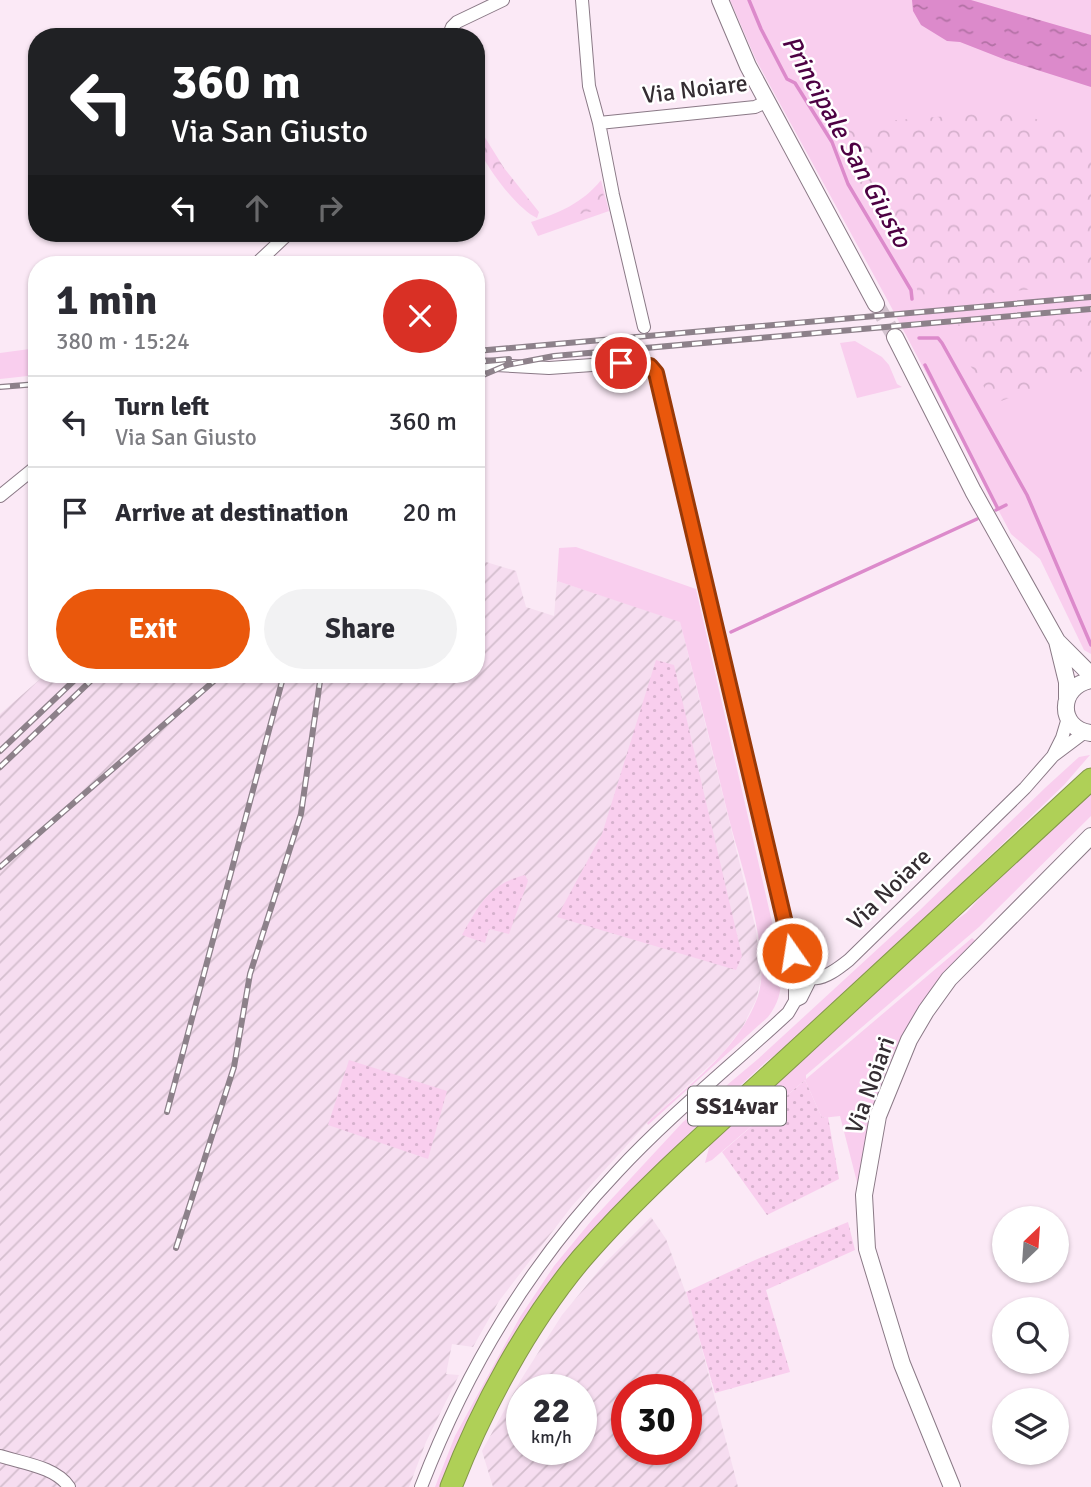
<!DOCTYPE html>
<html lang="en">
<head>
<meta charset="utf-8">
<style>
  body { margin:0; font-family:Signika,sans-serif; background:#f2f2f3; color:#2b2b33; height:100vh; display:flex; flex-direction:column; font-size:26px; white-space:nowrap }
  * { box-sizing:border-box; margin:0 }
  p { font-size:23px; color:#7c7c81 }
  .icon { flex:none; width:38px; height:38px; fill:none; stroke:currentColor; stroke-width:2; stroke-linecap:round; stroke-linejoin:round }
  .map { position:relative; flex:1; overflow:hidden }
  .details { position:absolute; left:28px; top:256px; width:457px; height:427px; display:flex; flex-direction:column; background:#fff; border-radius:28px; box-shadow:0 2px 5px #0004 }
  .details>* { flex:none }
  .top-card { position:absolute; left:28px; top:28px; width:457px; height:214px; border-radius:28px; box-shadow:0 2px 5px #0004; background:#202124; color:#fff; overflow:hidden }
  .needle { width:46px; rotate:25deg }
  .buttons { position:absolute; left:992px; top:1206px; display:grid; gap:14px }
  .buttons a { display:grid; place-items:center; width:77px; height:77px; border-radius:50%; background:#fff; box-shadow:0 2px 5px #0004; font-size:35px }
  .speed { position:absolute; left:506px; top:1374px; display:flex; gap:14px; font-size:35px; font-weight:700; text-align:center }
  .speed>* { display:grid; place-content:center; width:91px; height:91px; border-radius:50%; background:#fff; box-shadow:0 2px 5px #0004; line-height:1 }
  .speed small { font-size:18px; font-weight:400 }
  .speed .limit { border:10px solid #d22; background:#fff; color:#111 }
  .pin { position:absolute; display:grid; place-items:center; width:60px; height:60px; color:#fff; margin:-30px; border:4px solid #fff; border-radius:50%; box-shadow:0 2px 7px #0007 }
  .me { position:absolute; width:77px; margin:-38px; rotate:347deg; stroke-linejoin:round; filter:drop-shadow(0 0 5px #0008) }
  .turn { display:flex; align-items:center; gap:24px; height:147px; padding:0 28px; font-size:32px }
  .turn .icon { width:91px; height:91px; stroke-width:2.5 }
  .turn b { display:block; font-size:49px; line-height:60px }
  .lanes { display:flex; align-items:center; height:66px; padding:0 28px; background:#0003; justify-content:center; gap:35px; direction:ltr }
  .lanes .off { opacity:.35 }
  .round { display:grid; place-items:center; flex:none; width:74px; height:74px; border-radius:37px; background:#f2f2f3 }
  .headline { display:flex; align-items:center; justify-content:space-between; height:119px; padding:0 28px }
  h1 { font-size:42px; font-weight:700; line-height:52px }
  .action { display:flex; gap:14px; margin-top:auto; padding:14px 28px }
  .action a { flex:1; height:80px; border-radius:42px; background:#ea580c; color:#fff; font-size:28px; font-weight:700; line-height:80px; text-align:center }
  .action a+a { background:#f2f2f3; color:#2b2b33 }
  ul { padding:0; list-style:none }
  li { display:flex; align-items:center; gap:21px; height:91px; padding:0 28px; border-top:2px solid #e1e1e2 }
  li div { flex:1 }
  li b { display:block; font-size:26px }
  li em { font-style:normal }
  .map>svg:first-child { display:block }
  .industrial { fill:url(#industrial-furrows); fill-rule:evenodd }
  .green { fill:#f9ceee }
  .forest { fill:url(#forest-crowns) }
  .garden { fill:url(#garden-dots) }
  .water { fill:url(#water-ripples) }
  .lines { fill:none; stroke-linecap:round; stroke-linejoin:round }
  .stream { stroke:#dc8acb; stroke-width:3.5 }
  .secondary-tunnel { stroke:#d3c3cf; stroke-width:16; stroke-dasharray:16 8; stroke-linecap:butt }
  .street-casing { stroke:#8a7986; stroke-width:14 }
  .secondary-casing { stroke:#8a7986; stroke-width:18 }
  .highway-casing { stroke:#84974a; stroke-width:23 }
  .street { stroke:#fff; stroke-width:12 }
  .secondary { stroke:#fff; stroke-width:16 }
  .highway { stroke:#afd057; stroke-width:21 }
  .rail-casing { stroke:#8d818a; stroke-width:6 }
  .rail { stroke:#fff; stroke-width:3.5; stroke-dasharray:10; stroke-linecap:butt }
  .route-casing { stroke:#983908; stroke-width:18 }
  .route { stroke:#ea580c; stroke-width:12 }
  .labels { text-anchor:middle; stroke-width:5; stroke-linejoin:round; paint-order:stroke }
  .shield { fill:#fff; stroke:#716c70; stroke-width:2 }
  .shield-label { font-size:23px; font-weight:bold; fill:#342d32 }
  .street-label { font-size:24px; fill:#342d32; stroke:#fff }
  .water-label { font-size:26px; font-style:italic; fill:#4d0143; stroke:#fff }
</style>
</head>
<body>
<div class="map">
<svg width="1091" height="1487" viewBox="0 0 1091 1487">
  <defs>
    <pattern id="industrial-furrows" width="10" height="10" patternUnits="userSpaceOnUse" patternTransform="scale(1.75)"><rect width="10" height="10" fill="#f6ddf0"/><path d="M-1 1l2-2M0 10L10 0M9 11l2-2" fill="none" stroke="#d4bece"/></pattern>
    <pattern id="forest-crowns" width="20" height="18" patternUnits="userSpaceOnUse" patternTransform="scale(1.75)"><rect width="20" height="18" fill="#f9ceee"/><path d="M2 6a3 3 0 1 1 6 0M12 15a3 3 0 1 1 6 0" fill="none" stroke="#d6b1cd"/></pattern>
    <pattern id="garden-dots" width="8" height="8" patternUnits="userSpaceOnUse" patternTransform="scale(1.75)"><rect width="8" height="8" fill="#f9ceee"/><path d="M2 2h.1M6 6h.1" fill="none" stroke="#d6b1cd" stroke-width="1.8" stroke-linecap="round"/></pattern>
    <pattern id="water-ripples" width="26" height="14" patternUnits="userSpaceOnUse" patternTransform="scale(1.75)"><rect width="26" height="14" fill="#dc8acb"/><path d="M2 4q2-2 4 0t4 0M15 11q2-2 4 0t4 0" fill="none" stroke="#b371a5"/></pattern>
  </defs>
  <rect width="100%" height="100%" fill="#fbe9f6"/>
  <path class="industrial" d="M 476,559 L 516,571 L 526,607 L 554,616 L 557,581 L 680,621 L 756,930 L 761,979 L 756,1000 L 742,1028 L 722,1054 L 647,1123 L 572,1206 L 499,1301 L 473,1347 L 452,1344 L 446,1374 L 459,1375 L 426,1442 L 409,1487 L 0,1487 L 0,714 L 46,674 L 476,674 Z
    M 651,1217 L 666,1239 L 691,1307 L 738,1487 L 493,1487 L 482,1451 L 522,1378 L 562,1315 L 605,1263 ZM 522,1390 L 581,1390 L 581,1449 L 522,1449 ZM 626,1390 L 686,1390 L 686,1449 L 626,1449 Z"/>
  <path class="green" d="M 730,0 L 1091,0 L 1091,654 L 1084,650 L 1040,559 L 1011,534 L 888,301 L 756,60 Z
    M 601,180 L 609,211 L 538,236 L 531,222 C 557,214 583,203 601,180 Z
    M 855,341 L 882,357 L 889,365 L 897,384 L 902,387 L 857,398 L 840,343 Z
    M 37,348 L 37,375 L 0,379 L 0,353 Z
    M 576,547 L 696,589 L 780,957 C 781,982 784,996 768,1017 L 648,1125 L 647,1123 C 687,1086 739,1050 758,996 C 772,955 740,862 729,819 C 713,753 697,687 680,622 L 557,581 L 559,548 Z
    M 1090,755 L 1064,785 L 803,1035 L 767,1061 L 705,1118 L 671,1151 L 656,1172 L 616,1211 L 441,1487 L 435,1487 L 455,1436 L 520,1317 L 554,1266 L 592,1220 L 683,1122 L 758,1059 L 920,910 L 1046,787 L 1079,757 Z
    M 1091,786 L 1091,816 L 979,927 L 806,1075 L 806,1079 L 972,938 L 976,941 C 952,969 925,997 906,1029 C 878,1077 865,1131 858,1186 L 840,1116 L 822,1118 L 805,1080 L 712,1160 L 705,1163 L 710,1144 L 922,945 L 966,913 L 1007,868 Z"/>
  <path class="forest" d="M 1014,111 L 1091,139 L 1091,284 L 924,299 L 917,290 L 916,278 L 908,270 L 860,186 L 857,170 L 832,125 Z
    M 476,123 L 504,168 L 539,212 L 537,218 C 517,209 485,166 477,145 C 474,139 476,129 476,123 Z
    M 602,191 L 606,201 L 603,209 L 575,215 L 570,210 C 579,200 590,200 602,191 Z
    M 1091,316 L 1091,368 L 993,404 C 981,379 965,353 942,339 L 942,328 L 951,325 Z"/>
  <path class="garden" d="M 656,660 L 674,665 L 742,956 L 736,970 L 557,917 L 602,834 Z
    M 525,875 L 528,881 L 509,934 L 489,929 L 485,943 L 462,935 C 479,905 489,884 525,875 Z
    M 349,1060 L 447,1091 L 428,1159 L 328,1125 Z
    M 805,1080 L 822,1118 L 828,1117 L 839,1179 L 767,1215 L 722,1152 Z
    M 848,1222 L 855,1250 L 766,1290 L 790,1372 L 715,1393 L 686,1292 L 755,1260 Z"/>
  <path class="water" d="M 912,0 L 971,0 L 1091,35 L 1091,87 L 1006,60 L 960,42 L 947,41 L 921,25 L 913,11 Z"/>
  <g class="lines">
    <path class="stream" d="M 749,0 L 761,29 L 787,79 L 795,83 L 832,142 L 848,184 L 911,290 L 912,299
      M 919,338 L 938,338 L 942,343 L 1027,495 L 1091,645
      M 925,365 L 998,509
      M 996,510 L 1006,505
      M 731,632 L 977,519"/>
    <path class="secondary-tunnel" d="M 876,304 L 895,337"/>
    <g class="street-casing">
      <path id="street" d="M 582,0 L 589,86 L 599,123 L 613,195 L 644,327
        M 448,37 L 452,27 L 457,22 L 503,0
        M 599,123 L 755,107 L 768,101
        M 256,264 L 289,233
        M 476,364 L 549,368 L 621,363 L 650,366 L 656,373 L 792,953 C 805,991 824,980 849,960 L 1025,788 L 1053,756
        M 0,496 L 37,466
        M 1068,718 L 1062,738 L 1053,756 L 1085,732
        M 801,972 L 795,984 L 795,1001 L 801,998 L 811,978
        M 0,1456 C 22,1463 56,1467 69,1487
        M 421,1487 C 467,1368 529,1265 617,1172 C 670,1115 731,1066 788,1013 L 795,1001"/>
    </g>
    <g class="secondary-casing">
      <path id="secondary" d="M 720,0 L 748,66 L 876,304
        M 895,337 L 973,491 L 1057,641
        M 1091,680 C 1058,686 1057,729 1091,733
        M 1067,698 L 1067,682 L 1057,641 L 1091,675
        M 952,1487 L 902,1364 L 867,1249 L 864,1195 L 878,1116 L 909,1040 L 926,1011 L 949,979 L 1091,836"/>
    </g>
    <g class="highway-casing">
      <path id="highway" d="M 451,1487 C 481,1409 528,1322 582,1258 C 649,1181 729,1114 803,1045 C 899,956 995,867 1091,779"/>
    </g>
    <use href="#street" class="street"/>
    <use href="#secondary" class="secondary"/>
    <use href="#highway" class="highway"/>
    <g class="rail-casing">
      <path id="rail" d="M 476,351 L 1091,297
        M 476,362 L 509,359
        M 476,378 L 507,365 L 554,356 L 1091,309
        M 0,387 L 37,384
        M 0,751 L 81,674
        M 0,767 L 98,674
        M 0,867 L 222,674
        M 167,1112 L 284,674
        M 176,1248 L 234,1067 L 250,974 L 301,814 L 321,674"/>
    </g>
    <use href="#rail" class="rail"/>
  </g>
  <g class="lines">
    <g class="route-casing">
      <path id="route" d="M 621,363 L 650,366 L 656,373 L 792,953"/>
    </g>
    <use href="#route" class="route"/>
  </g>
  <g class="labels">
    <rect class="shield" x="688" y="1086.5" width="98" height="39" rx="5"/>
    <g class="shield-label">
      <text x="737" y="1114">SS14var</text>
    </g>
    <g class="street-label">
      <text transform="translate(695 89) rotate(-7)" y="8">Via Noiare</text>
      <text transform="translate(889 889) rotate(-44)" y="8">Via Noiare</text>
      <text transform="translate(870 1085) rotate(-70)" y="8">Via Noiari</text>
    </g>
    <g class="water-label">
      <text transform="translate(847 141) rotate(61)" y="9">Principale San Giusto</text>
    </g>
  </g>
</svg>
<div class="buttons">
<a><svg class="needle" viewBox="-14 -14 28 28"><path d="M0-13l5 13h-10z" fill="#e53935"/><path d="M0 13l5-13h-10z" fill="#7c7c81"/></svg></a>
<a><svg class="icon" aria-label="search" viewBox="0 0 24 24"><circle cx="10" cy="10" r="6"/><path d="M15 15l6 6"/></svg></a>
<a><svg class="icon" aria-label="layers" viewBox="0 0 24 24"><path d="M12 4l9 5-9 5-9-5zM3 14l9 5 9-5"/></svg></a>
</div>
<div class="speed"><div>22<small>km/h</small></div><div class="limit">30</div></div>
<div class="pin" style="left:621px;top:363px;background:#d93025"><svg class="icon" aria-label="arrive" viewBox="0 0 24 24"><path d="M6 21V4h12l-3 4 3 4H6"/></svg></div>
<svg class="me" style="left:792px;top:953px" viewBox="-20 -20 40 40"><circle r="17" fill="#ea580c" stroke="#fff" stroke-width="3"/><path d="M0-11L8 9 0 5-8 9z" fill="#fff"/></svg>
<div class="top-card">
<div class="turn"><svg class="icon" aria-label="left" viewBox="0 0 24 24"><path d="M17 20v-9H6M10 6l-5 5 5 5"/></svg><div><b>360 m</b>Via San Giusto</div></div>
<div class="lanes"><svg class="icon" aria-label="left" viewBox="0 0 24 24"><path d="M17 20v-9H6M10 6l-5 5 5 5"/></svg><svg class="icon off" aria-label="ahead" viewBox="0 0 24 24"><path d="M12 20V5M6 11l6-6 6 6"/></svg><svg class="icon off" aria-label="right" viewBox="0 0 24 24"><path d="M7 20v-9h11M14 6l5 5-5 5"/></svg></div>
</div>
<section class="details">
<div class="headline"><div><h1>1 min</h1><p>380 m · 15:24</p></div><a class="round" style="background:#d93025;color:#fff"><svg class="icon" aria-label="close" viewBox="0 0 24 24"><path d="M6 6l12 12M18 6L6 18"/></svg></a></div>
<ul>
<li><svg class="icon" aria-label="left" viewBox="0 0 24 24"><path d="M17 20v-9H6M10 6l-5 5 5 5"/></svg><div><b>Turn left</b><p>Via San Giusto</p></div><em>360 m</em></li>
<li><svg class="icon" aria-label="arrive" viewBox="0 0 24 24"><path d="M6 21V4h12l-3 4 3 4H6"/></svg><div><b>Arrive at destination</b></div><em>20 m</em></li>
</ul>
<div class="action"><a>Exit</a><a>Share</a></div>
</section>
</div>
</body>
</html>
